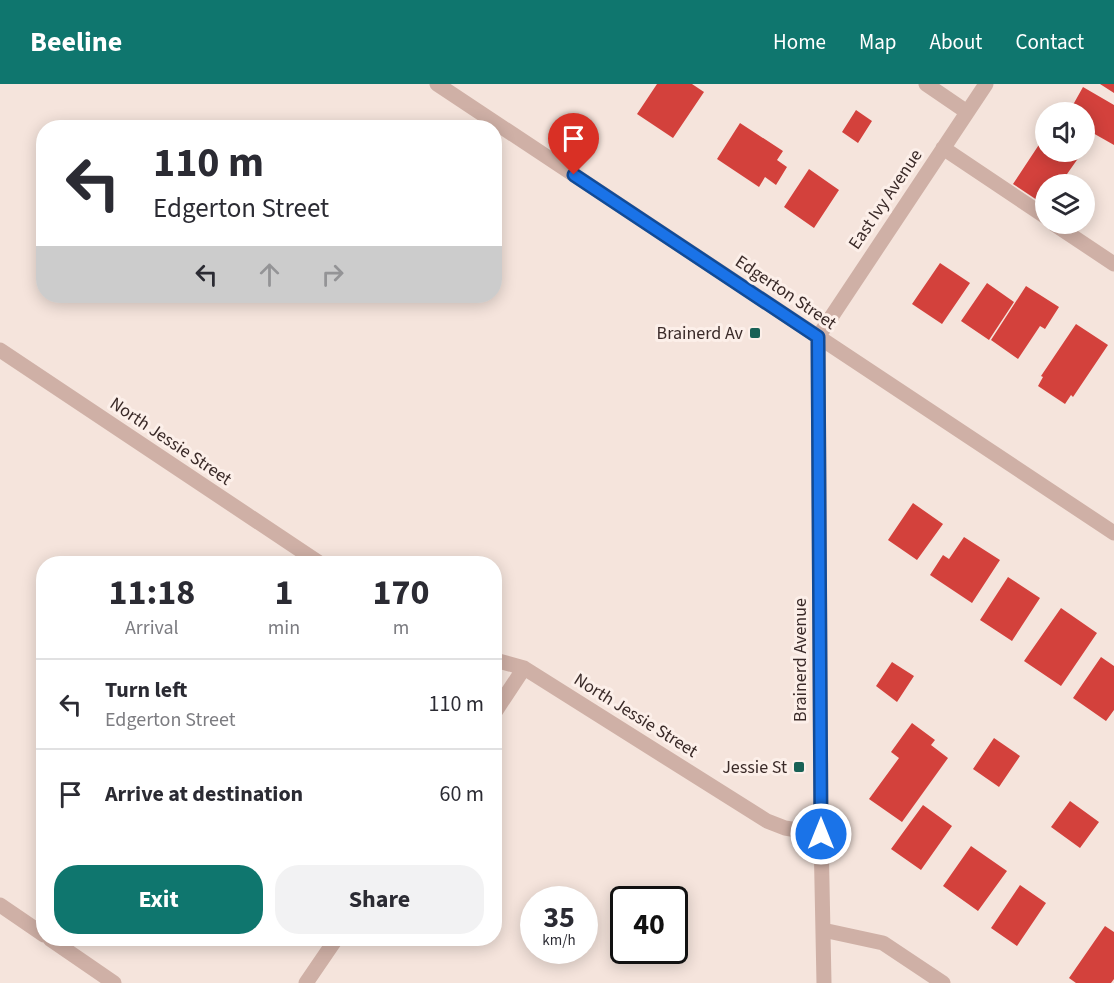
<!DOCTYPE html>
<html lang="en">
<head>
<meta charset="utf-8">
<style>
  body { margin:0; font-family:"Source Sans 3",sans-serif; background:#f2f2f3; color:#2b2b33; height:100vh; display:flex; flex-direction:column; font-size:22px; white-space:nowrap }
  * { box-sizing:border-box; margin:0 }
  p { font-size:20px; color:#7c7c81 }
  .icon { flex:none; width:33px; height:33px; fill:none; stroke:currentColor; stroke-width:2; stroke-linecap:round; stroke-linejoin:round }
  .map { position:relative; flex:1; overflow:hidden }
  .sheet { position:absolute; left:36px; top:472px; width:466px; height:390px; display:flex; flex-direction:column; background:#fff; border-radius:24px; box-shadow:0 3px 15px #0003 }
  .sheet>* { flex:none }
  .top-card { position:absolute; left:36px; top:36px; width:466px; height:183px; border-radius:24px; box-shadow:0 3px 15px #0003; background:#fff; color:#2b2b33; overflow:hidden }
  .controls { position:absolute; left:1035px; top:18px; display:grid; gap:12px }
  .controls a { display:grid; place-items:center; width:60px; height:60px; border-radius:50%; background:#fff; box-shadow:0 3px 15px #0003; font-size:30px }
  .speed { position:absolute; left:520px; top:802px; display:flex; gap:12px; font-size:30px; font-weight:700; text-align:center }
  .speed>* { display:grid; place-content:center; width:78px; height:78px; border-radius:50%; background:#fff; box-shadow:0 3px 15px #0003; line-height:1 }
  .speed small { font-size:15px; font-weight:400 }
  .speed .limit { border:3px solid #111; border-radius:9px; background:#fff; color:#111 }
  .pin { position:absolute; display:grid; place-items:center; width:51px; height:51px; color:#fff; margin:-62px -26px; border-radius:50% 50% 50% 0; rotate:-45deg; box-shadow:0 0 6px #0007 }
  .pin .icon { rotate:45deg }
  .me { position:absolute; width:66px; margin:-33px; rotate:0deg; stroke-linejoin:round; filter:drop-shadow(0 0 4px #0008) }
  .turn { display:flex; align-items:center; gap:21px; height:126px; padding:0 18px; font-size:27px }
  .turn .icon { width:78px; height:78px; stroke-width:2.5 }
  .turn b { display:block; font-size:42px; line-height:51px }
  .lanes { display:flex; align-items:center; height:57px; padding:0 18px; background:#0003; justify-content:center; gap:30px; direction:ltr }
  .lanes .off { opacity:.35 }
  .eta { display:flex; justify-content:space-evenly; align-items:center; height:102px; text-align:center }
  .eta b { font-size:36px; font-weight:700; line-height:42px }
  .primary-button { display:flex; gap:12px; margin-top:auto; padding:12px 18px }
  .primary-button a { flex:1; height:69px; border-radius:24px; background:#0f766e; color:#fff; font-size:24px; font-weight:700; line-height:69px; text-align:center }
  .primary-button a+a { background:#f2f2f3; color:#2b2b33 }
  ul { padding:0; list-style:none }
  li { display:flex; align-items:center; gap:18px; height:90px; padding:0 18px; border-top:2px solid #e1e1e2 }
  li div { flex:1 }
  li b { display:block; font-size:22px }
  li em { font-style:normal }
  header { display:flex; align-items:center; gap:36px; box-sizing:border-box; height:84px; padding:0 30px; background:#0f766e; color:#fff }
  header strong { font-size:28px }
  nav { display:flex; gap:33px; margin-inline-start:auto; font-size:21px }
  .map>svg:first-child { display:block }
  .building { fill:#d3413c }
  .lines { fill:none; stroke-linecap:round; stroke-linejoin:round }
  .minor { stroke:#cfb0a6; stroke-width:15 }
  .route-casing { stroke:#114b97; stroke-width:15 }
  .route { stroke:#1a73e8; stroke-width:10 }
  .poi-dot { fill:#186156; stroke:#fcefe9; stroke-width:2 }
  .labels { text-anchor:middle; stroke-width:6; stroke-linejoin:round; paint-order:stroke }
  .street-label { font-size:18px; fill:#3a2a28; stroke:#fcefe9 }
  .poi-label { font-size:18px; fill:#3a2a28; stroke:#fcefe9; text-anchor:end }
</style>
</head>
<body>
<header>
<strong>Beeline</strong>
<nav><a>Home</a><a>Map</a><a>About</a><a>Contact</a></nav>
</header>
<div class="map">
<svg width="1114" height="899" viewBox="0 0 1114 899">
  <rect width="100%" height="100%" fill="#f5e4dc"/>
  <path class="building" d="M 657,0 L 692,0 L 704,8 L 673,54 L 637,30 Z
    M 1100,0 L 1114,0 L 1114,9 Z
    M 1083,3 L 1114,21 L 1114,61 L 1084,44 L 1084,28 L 1069,28 Z
    M 856,26 L 872,37 L 858,59 L 842,48 Z
    M 740,39 L 783,67 L 777,76 L 787,83 L 776,101 L 765,93 L 759,103 L 717,75 Z
    M 1046,50 L 1046,68 L 1070,68 L 1079,73 L 1060,100 L 1046,100 L 1046,122 L 1013,100 Z
    M 809,85 L 839,106 L 814,144 L 784,123 Z
    M 940,179 L 970,199 L 942,240 L 912,220 Z
    M 987,199 L 1014,218 L 989,256 L 961,237 Z
    M 1026,202 L 1059,223 L 1045,245 L 1040,242 L 1018,275 L 991,256 Z
    M 1076,240 L 1108,261 L 1073,313 L 1071,311 L 1065,320 L 1038,302 L 1043,293 L 1041,292 Z
    M 913,419 L 943,440 L 917,476 L 888,456 Z
    M 964,453 L 1000,476 L 972,519 L 930,491 L 943,471 L 949,475 Z
    M 1008,493 L 1040,514 L 1012,557 L 980,536 Z
    M 1061,524 L 1097,549 L 1061,602 L 1024,577 Z
    M 1101,573 L 1114,582 L 1114,626 L 1106,637 L 1073,614 Z
    M 892,578 L 914,592 L 897,618 L 876,602 Z
    M 912,639 L 935,656 L 931,661 L 948,674 L 902,738 L 869,715 L 899,674 L 891,668 Z
    M 994,654 L 1020,672 L 999,703 L 973,685 Z
    M 1070,717 L 1099,738 L 1080,764 L 1051,743 Z
    M 923,721 L 952,742 L 921,786 L 891,765 Z
    M 971,762 L 1007,787 L 978,827 L 943,802 Z
    M 1020,801 L 1046,819 L 1017,862 L 991,844 Z
    M 1105,842 L 1114,848 L 1114,895 L 1111,899 L 1076,899 L 1069,894 Z"/>
  <g class="lines">
    <path class="minor" d="M 437,0 L 1114,449
      M 926,0 L 967,28
      M 943,64 L 1046,133
      M 1054,140 L 1114,180
      M 818,253 L 821,750 L 824,899
      M 818,253 L 986,0
      M 0,266 L 321,480
      M 495,576 L 524,584 L 767,737 L 785,744 L 821,750
      M 495,628 L 524,584
      M 0,821 L 44,851
      M 823,846 L 883,859 L 943,899
      M 50,855 L 114,899
      M 306,899 L 336,855"/>
  </g>
  <g class="lines">
    <g class="route-casing">
      <path id="route" d="M 574,91 L 818,253 L 821,750"/>
    </g>
    <use href="#route" class="route"/>
  </g>
  <g class="poi-dot">
    <rect x="749" y="243" width="12" height="12" rx="3"/>
    <rect x="793" y="677" width="12" height="12" rx="3"/>
  </g>
  <g class="labels">
    <g class="street-label">
      <text transform="translate(885 115) rotate(-56)" y="6">East Ivy Avenue</text>
      <text transform="translate(786 208) rotate(34)" y="6">Edgerton Street</text>
      <text transform="translate(171 357) rotate(34)" y="6">North Jessie Street</text>
      <text transform="translate(800 576) rotate(-90)" y="6">Brainerd Avenue</text>
      <text transform="translate(636 631) rotate(32)" y="6">North Jessie Street</text>
    </g>
    <g class="poi-label">
      <text x="743" y="255">Brainerd Av</text>
      <text x="787" y="689">Jessie St</text>
    </g>
  </g>
</svg>
<div class="controls">
<a><svg class="icon" aria-label="sound" viewBox="0 0 24 24"><path d="M4 9h4l5-4v14l-5-4H4zM17 9q2 3 0 6"/></svg></a>
<a><svg class="icon" aria-label="layers" viewBox="0 0 24 24"><path d="M12 4l9 5-9 5-9-5zM3 14l9 5 9-5"/></svg></a>
</div>
<div class="speed"><div>35<small>km/h</small></div><div class="limit">40</div></div>
<div class="pin" style="left:574px;top:91px;background:#d93025"><svg class="icon" aria-label="arrive" viewBox="0 0 24 24"><path d="M6 21V4h12l-3 4 3 4H6"/></svg></div>
<svg class="me" style="left:821px;top:750px" viewBox="-20 -20 40 40"><circle r="17" fill="#1a73e8" stroke="#fff" stroke-width="3"/><path d="M0-11L8 9 0 5-8 9z" fill="#fff"/></svg>
<div class="top-card">
<div class="turn"><svg class="icon" aria-label="left" viewBox="0 0 24 24"><path d="M17 20v-9H6M10 6l-5 5 5 5"/></svg><div><b>110 m</b>Edgerton Street</div></div>
<div class="lanes"><svg class="icon" aria-label="left" viewBox="0 0 24 24"><path d="M17 20v-9H6M10 6l-5 5 5 5"/></svg><svg class="icon off" aria-label="ahead" viewBox="0 0 24 24"><path d="M12 20V5M6 11l6-6 6 6"/></svg><svg class="icon off" aria-label="right" viewBox="0 0 24 24"><path d="M7 20v-9h11M14 6l5 5-5 5"/></svg></div>
</div>
<section class="sheet">
<div class="eta">
<div><b>11:18</b><p>Arrival</p></div>
<div><b>1</b><p>min</p></div>
<div><b>170</b><p>m</p></div>
</div>
<ul>
<li><svg class="icon" aria-label="left" viewBox="0 0 24 24"><path d="M17 20v-9H6M10 6l-5 5 5 5"/></svg><div><b>Turn left</b><p>Edgerton Street</p></div><em>110 m</em></li>
<li><svg class="icon" aria-label="arrive" viewBox="0 0 24 24"><path d="M6 21V4h12l-3 4 3 4H6"/></svg><div><b>Arrive at destination</b></div><em>60 m</em></li>
</ul>
<div class="primary-button"><a>Exit</a><a>Share</a></div>
</section>
</div>
</body>
</html>
